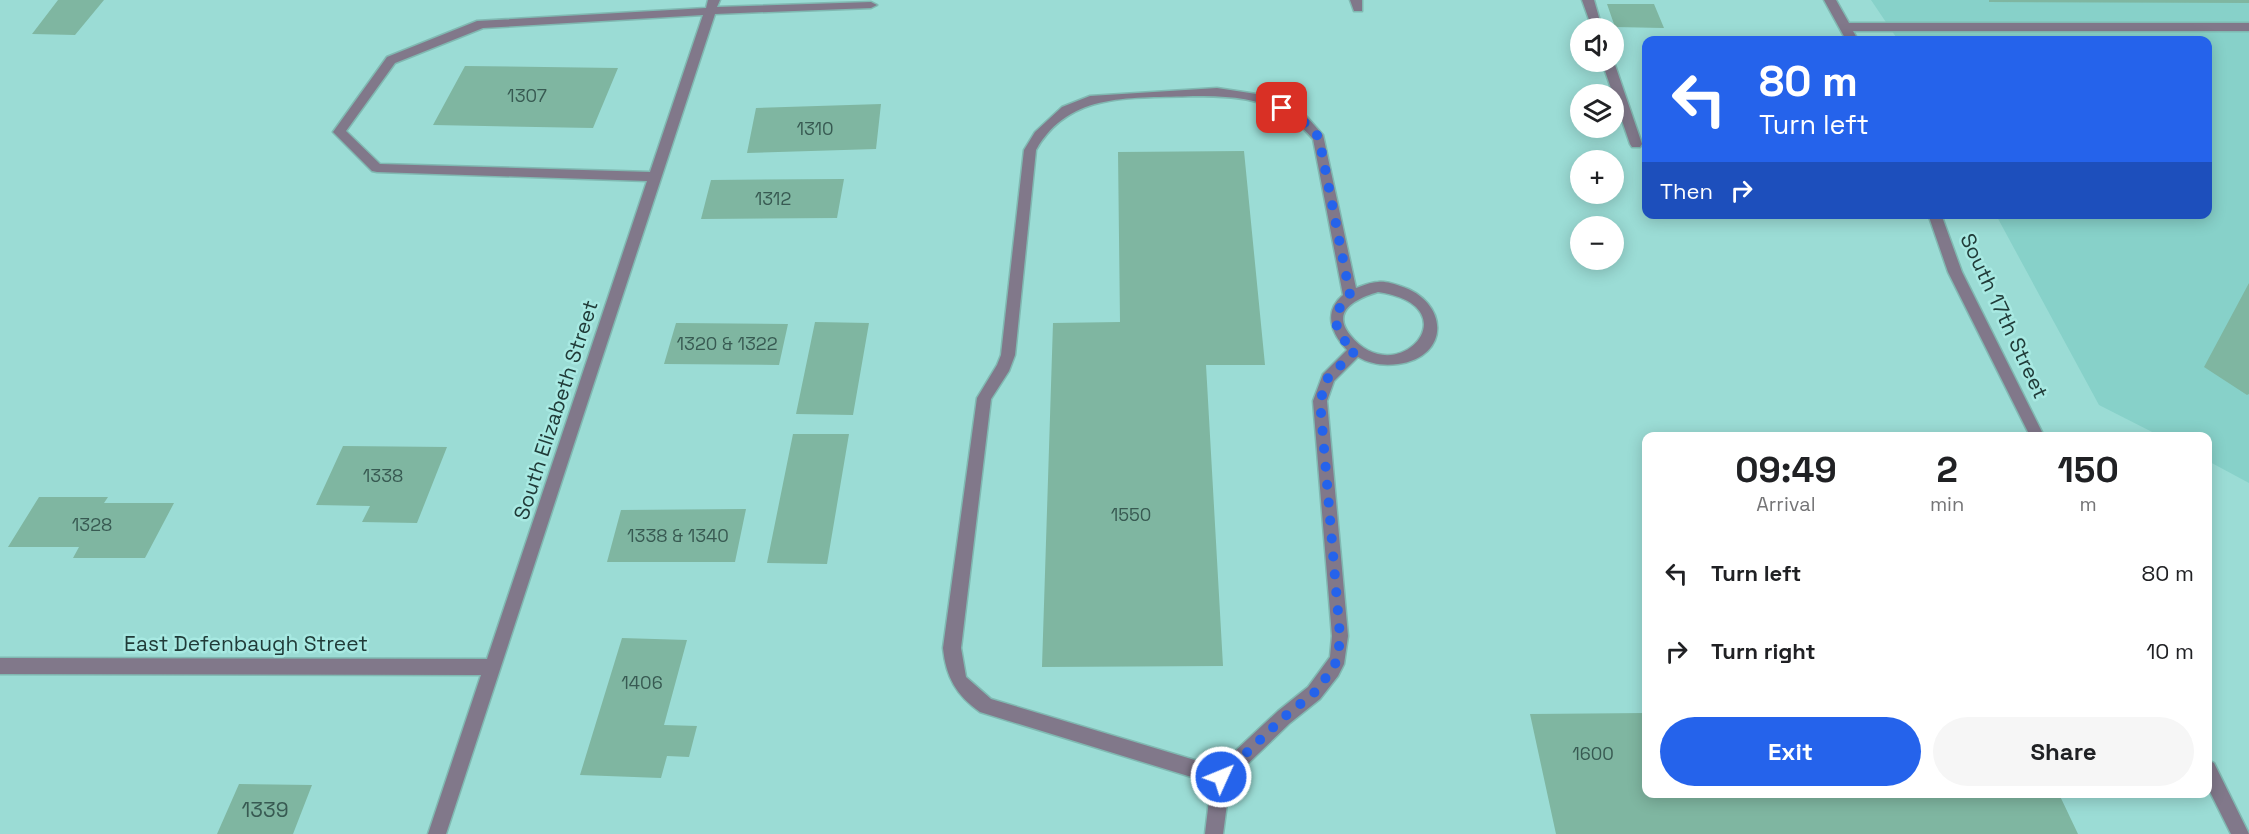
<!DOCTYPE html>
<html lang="en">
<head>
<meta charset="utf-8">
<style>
  body { margin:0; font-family:"Space Grotesk",sans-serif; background:#f6f6f6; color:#202124; height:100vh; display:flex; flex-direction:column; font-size:22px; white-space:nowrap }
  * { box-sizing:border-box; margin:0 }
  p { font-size:20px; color:#757577 }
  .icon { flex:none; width:33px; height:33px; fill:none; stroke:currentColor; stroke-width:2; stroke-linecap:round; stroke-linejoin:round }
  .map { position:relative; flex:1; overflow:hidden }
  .panel { position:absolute; left:1642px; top:432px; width:570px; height:366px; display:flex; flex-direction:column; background:#fff; border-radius:12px; box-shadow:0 3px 15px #0003 }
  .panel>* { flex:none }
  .hud { position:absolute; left:1642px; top:36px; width:570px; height:183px; border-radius:12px; box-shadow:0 3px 15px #0003; background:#2563eb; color:#fff; overflow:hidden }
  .tools { position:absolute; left:1570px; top:18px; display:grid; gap:12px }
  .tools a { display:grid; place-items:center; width:54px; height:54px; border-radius:50%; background:#fff; box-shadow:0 3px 15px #0003; font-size:30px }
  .pin { position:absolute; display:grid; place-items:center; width:51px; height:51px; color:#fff; margin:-26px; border-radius:12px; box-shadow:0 3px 9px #0006 }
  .me { position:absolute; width:66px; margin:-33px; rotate:46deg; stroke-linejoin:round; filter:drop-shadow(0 0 4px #0008) }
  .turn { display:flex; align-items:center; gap:21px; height:126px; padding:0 18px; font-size:27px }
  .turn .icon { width:78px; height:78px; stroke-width:2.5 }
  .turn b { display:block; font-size:42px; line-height:51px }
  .then { display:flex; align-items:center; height:57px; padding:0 18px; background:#0003; gap:12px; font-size:22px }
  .eta { display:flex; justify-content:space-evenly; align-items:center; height:102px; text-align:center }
  .eta b { font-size:36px; font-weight:800; line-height:42px }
  .cta { display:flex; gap:12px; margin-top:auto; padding:12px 18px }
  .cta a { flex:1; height:69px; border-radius:36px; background:#2563eb; color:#fff; font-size:24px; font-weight:800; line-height:69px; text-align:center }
  .cta a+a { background:#f6f6f6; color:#202124 }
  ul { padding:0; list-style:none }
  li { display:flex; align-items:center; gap:18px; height:78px; padding:0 18px }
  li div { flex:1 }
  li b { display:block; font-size:22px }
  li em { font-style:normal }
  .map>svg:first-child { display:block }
  .built { fill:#87d1c9 }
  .building { fill:#7fb6a1 }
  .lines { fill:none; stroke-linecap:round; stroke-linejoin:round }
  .minor-casing { stroke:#80b9b2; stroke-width:3 }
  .minor { fill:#81788a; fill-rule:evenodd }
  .route { stroke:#2563eb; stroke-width:10; stroke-dasharray:0 18 }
  .labels { text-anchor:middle; stroke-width:5; stroke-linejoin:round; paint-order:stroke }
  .number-label { font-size:18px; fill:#385a52 }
  .street-label { font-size:21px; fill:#203b38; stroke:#a8e9e2 }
  .near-number-label { font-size:21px; fill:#385a52 }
</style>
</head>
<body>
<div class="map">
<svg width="2249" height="834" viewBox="0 0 2249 834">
  <rect width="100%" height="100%" fill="#9bdcd5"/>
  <path class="built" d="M 1871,0 L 2249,0 L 2249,483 L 2208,461 L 2208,436 L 2160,436 L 2099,405 L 1996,215 L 2208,214 L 2208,40 L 1898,40 Z"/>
  <path class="building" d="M 58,0 L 104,0 L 75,35 L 32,34 Z
    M 1989,0 L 2249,0 L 2249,3 L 1989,2 Z
    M 1607,4 L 1654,4 L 1664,28 L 1615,27 Z
    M 1697,37 L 1743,37 L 1745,40 L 1698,40 Z
    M 465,66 L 618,68 L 593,128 L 433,125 Z
    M 881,104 L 876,149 L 747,153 L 756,108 Z
    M 1244,151 L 1265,365 L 1206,365 L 1223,666 L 1042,667 L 1053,323 L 1120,322 L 1118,152 Z
    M 844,179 L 837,218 L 701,219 L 711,180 Z
    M 2249,283 L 2249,394 L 2247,395 L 2204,367 Z
    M 815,322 L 869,323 L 853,415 L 796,414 Z
    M 676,323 L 788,324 L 779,365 L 664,364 Z
    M 793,434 L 849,434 L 827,564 L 767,563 Z
    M 343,446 L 447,447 L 417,523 L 362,522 L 370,506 L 316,505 Z
    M 39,497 L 108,497 L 104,503 L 174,503 L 145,558 L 73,558 L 79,547 L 8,547 Z
    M 746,509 L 735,562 L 607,562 L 621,510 Z
    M 622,638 L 687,640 L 664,725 L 697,726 L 689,757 L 667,756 L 661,778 L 580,775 Z
    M 1647,713 L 1647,794 L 2059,794 L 2078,834 L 1556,834 L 1530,714 Z
    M 239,784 L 312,785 L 293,834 L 217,834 Z"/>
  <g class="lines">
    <g class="minor-casing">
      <path id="minor" d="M 708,0 L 720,0 L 717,7 L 871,2 L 877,5 L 871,8 L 715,14 L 446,834 L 428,834 L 481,675 L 0,674 L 0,658 L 487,659 L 647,181 L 377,172 L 372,171 L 333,132 L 387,57 L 477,21 L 706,8 ZM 703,15 L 650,172 L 380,164 L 346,131 L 395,63 L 483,28 Z
        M 1350,0 L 1362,0 L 1362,11 L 1354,11 Z
        M 1582,0 L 1594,0 L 1602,28 L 1592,28 Z
        M 1824,0 L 1836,0 L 1849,23 L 2249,23 L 2249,31 L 1853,31 L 1858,40 L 1846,40 Z
        M 1602,62 L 1614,62 L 1642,144 L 1640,147 L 1632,147 L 1630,144 Z
        M 1217,88 L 1263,95 L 1289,104 L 1307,117 L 1323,135 L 1356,288 C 1362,286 1371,282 1378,282 C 1385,281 1394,284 1400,286 C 1449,301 1451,357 1398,364 C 1384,366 1370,364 1358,357 L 1334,381 L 1327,401 L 1348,636 L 1344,664 L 1338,676 L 1320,699 L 1290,723 L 1230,781 L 1223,834 L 1205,834 L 1211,783 L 980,712 C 956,695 946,677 943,648 L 977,398 L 997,365 L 1001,355 L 1024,150 L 1035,132 L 1062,107 L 1090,96 ZM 1193,96 C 1243,96 1278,99 1313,139 L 1343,295 C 1323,312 1331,333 1347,350 L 1323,374 L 1313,401 L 1332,636 L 1330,657 L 1308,687 L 1278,711 L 1218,767 L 991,699 L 966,677 L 961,648 L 991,399 L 1009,371 L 1015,355 L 1036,150 C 1070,90 1134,99 1193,96 ZM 1378,292 C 1474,306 1397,394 1350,335 C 1330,310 1358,298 1378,292 Z
        M 1928,214 L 1941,214 L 1962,272 L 2044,436 L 2030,436 L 1948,272 Z
        M 2208,760 L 2214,763 L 2249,834 L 2231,834 L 2208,788 Z"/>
    </g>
    <use href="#minor" class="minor"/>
  </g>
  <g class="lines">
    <path class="route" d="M 1221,777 L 1284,717 L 1314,693 L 1332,670 L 1338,658 L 1340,636 L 1320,401 L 1328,378 L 1356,350 C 1332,335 1330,313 1350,295 L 1319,138 L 1311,127 L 1282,108"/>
  </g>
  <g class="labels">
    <g class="number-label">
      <text x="527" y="102">1307</text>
      <text x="815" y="135">1310</text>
      <text x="773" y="205">1312</text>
      <text x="727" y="350">1320 &amp; 1322</text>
      <text x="383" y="482">1338</text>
      <text x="1131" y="521">1550</text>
      <text x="92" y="531">1328</text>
      <text x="678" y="542">1338 &amp; 1340</text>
      <text x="642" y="689">1406</text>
      <text x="1593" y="760">1600</text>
    </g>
    <g class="street-label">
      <text transform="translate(2004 316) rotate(65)" y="7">South 17th Street</text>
      <text transform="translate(556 410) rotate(-72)" y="7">South Elizabeth Street</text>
      <text x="246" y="651">East Defenbaugh Street</text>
    </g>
    <g class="near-number-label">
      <text x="265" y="817">1339</text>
    </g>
  </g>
</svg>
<div class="tools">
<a><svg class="icon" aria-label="sound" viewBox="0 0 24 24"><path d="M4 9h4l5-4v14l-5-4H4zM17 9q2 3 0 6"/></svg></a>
<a><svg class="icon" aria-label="layers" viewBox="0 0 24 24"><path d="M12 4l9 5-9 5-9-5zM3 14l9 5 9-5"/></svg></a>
<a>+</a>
<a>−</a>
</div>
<div class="pin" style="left:1282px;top:108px;background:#d93025"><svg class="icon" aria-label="arrive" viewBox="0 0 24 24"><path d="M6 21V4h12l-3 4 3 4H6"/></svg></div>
<svg class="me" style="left:1221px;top:777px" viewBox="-20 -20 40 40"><circle r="17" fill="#2563eb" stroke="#fff" stroke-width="3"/><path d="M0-11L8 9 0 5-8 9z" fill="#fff"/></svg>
<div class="hud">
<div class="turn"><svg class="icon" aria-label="left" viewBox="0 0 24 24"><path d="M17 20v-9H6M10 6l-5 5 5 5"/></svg><div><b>80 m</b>Turn left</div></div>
<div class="then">Then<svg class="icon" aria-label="right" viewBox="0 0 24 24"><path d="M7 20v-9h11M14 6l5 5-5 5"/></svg></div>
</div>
<section class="panel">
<div class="eta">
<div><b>09:49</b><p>Arrival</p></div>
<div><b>2</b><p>min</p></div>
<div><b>150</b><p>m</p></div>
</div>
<ul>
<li><svg class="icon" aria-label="left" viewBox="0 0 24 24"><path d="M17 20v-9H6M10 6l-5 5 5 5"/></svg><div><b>Turn left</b></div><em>80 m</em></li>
<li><svg class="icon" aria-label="right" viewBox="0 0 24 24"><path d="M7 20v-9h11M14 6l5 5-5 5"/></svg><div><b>Turn right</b></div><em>10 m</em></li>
</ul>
<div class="cta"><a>Exit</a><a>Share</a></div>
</section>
</div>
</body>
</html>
